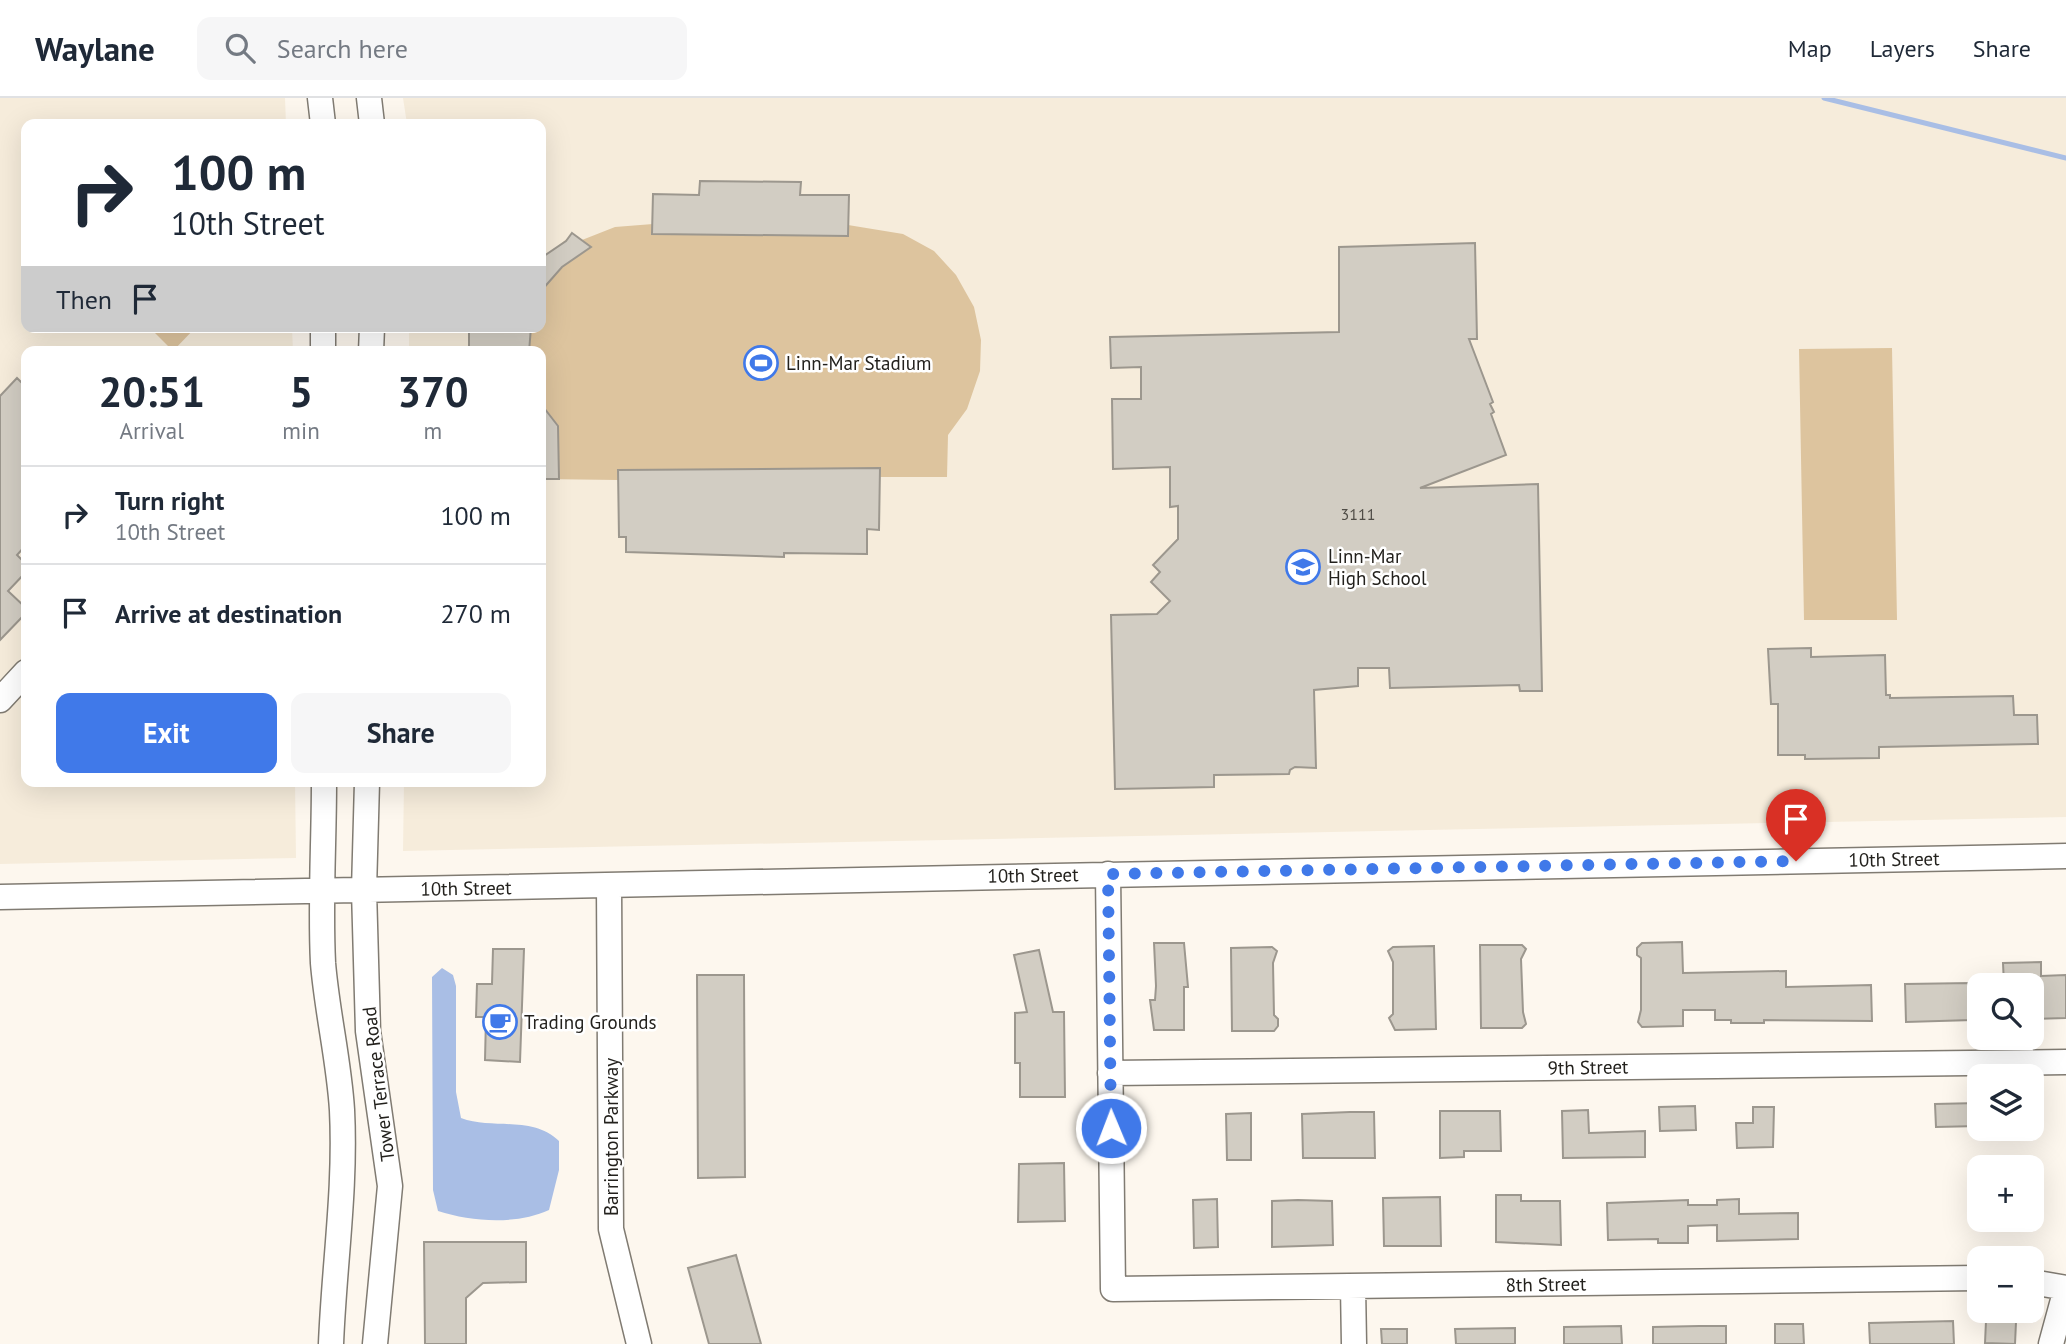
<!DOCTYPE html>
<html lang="en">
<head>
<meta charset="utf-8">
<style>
  body { margin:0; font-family:"PT Sans",sans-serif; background:#f6f6f7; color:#1f2937; height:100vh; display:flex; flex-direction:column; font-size:26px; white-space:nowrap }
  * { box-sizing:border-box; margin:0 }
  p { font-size:23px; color:#747a83 }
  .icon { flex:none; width:38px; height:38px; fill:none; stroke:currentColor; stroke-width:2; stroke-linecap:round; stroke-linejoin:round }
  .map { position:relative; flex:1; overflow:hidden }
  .sheet { position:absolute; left:21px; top:248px; width:525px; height:441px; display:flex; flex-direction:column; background:#fff; border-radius:14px; box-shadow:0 7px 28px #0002 }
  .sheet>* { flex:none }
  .hud { position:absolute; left:21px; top:21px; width:525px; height:214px; border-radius:14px; box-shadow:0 7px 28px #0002; background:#fff; color:#1f2937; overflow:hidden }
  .tools { position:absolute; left:1967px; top:875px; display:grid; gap:14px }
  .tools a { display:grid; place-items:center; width:77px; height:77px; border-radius:14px; background:#fff; box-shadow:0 7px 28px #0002; font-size:35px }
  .pin { position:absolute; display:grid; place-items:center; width:60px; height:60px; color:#fff; margin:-72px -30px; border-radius:50% 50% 50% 0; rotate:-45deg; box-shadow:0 0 7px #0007 }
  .pin .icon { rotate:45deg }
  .me { position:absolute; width:77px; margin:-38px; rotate:359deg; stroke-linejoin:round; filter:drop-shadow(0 0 5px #0008) }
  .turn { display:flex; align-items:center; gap:24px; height:147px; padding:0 35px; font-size:32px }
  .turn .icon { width:91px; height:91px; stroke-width:2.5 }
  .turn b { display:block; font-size:49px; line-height:60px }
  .then { display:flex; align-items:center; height:66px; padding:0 35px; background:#0003; gap:14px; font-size:26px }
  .eta { display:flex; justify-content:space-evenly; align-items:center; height:119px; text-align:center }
  .eta b { font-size:42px; font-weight:800; line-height:49px }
  .primary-button { display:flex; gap:14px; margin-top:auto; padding:14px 35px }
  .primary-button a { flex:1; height:80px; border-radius:14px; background:#4079e9; color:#fff; font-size:28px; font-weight:800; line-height:80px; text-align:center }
  .primary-button a+a { background:#f6f6f7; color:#1f2937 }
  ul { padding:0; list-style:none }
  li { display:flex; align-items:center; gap:21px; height:98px; padding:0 35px; border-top:2px solid #e0e1e3 }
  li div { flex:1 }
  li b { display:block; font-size:26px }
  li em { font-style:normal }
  header { display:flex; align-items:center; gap:42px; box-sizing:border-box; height:98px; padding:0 35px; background:#fff; border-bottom:2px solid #e0e1e3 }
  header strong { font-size:33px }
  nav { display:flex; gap:38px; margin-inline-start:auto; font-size:24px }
  .search { width:490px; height:63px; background:#f6f6f7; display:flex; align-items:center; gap:18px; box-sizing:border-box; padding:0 24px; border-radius:14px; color:#747a83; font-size:26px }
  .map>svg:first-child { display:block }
  .built { fill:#f6ecdb }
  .green { fill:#ddc49e }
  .water { fill:#a9bee5 }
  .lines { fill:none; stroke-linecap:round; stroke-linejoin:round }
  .stream { stroke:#a9bee5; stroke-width:5 }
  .building { fill:#d2cdc3; stroke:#9c978e; stroke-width:2 }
  .minor-casing { stroke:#807b72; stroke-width:27 }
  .minor { stroke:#fff; stroke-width:24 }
  .route { stroke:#4079e9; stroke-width:12; stroke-dasharray:0 21.6 }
  .labels { text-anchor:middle; stroke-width:5; stroke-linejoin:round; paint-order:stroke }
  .number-label { font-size:16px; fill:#4f4c46 }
  .poi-label { font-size:19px; fill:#23211d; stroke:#fff; text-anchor:start }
  .street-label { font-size:19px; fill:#23211d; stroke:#fff }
</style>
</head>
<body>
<header>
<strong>Waylane</strong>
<div class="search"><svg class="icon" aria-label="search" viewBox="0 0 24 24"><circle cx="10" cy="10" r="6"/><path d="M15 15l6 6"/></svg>Search here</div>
<nav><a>Map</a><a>Layers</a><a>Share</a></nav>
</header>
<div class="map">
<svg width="2066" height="1246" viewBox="0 0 2066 1246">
  <rect width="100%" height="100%" fill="#fdf7ee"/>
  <path class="built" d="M 0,0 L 285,0 L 286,26 L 26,26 L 26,229 L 292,229 L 293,254 L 26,254 L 26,684 L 295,684 L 296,760 L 0,766 Z
    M 403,0 L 2066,0 L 2066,719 L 403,753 L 404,684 L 541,684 L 541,254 L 409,254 L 409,229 L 541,229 L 541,26 L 407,26 Z"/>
  <path class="green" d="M 700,83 L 801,84 L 801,97 L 849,97 L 848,127 L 903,136 L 934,153 L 956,177 L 974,209 L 981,242 L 980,273 L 967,311 L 948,337 L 947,379 L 880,379 L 879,432 L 867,432 L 867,456 L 784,455 L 784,459 L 626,454 L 627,439 L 618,439 L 618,382 L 541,381 L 541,254 L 469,254 L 469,229 L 541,229 L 541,169 L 546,173 L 542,161 L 573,136 L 582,142 L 615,129 L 653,126 L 653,96 L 699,97 Z
    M 157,229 L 196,229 L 173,253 L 153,233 Z
    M 1892,250 L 1897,522 L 1804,522 L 1799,251 Z"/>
  <path class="water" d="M 442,870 L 453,877 L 456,888 L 456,994 L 461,1020 C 493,1032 532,1017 559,1043 L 559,1072 L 549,1112 C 516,1127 472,1124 438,1113 L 433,1092 L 432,879 Z"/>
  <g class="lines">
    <path class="stream" d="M 1824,0 L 2066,60"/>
  </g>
  <path class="building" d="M 700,83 L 801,84 L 800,97 L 849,97 L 848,138 L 652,136 L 653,96 L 699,97 Z
    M 572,135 L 591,149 L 562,169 L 541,193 L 541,160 L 566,143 Z
    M 1475,145 L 1477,241 L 1469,241 L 1493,304 L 1490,306 L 1494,314 L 1491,316 L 1506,357 L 1420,390 L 1538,386 L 1542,593 L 1520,593 L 1519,587 L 1390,590 L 1389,570 L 1358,570 L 1358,588 L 1314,592 L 1316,670 L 1295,669 L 1290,672 L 1289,676 L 1214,677 L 1214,689 L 1115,691 L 1111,517 L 1157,516 L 1170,503 L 1151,484 L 1160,474 L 1153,467 L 1178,441 L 1178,408 L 1170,409 L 1170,369 L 1113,371 L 1112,301 L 1141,301 L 1141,269 L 1111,270 L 1110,239 L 1339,234 L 1339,149 Z
    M 469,229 L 531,229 L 529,254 L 469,254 Z
    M 17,280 L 26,289 L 26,447 L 17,457 L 26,466 L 26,474 L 8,493 L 26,510 L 26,515 L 0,542 L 0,298 Z
    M 541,306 L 558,328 L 559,381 L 541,381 Z
    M 880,370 L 879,432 L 867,431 L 867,456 L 784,455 L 784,459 L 626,454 L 626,439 L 619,439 L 618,372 Z
    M 1811,550 L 1811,559 L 1885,557 L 1886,597 L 1890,597 L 1890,600 L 2013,598 L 2014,617 L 2037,617 L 2038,646 L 1879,649 L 1879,660 L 1805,661 L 1805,657 L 1778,657 L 1778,606 L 1771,606 L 1768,551 Z
    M 1682,844 L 1683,875 L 1786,873 L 1786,889 L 1871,887 L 1872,923 L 1764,922 L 1764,925 L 1731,925 L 1731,922 L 1715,922 L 1715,912 L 1683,912 L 1683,928 L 1642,929 L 1638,924 L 1641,912 L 1641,860 L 1637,857 L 1637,850 L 1642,845 Z
    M 1154,845 L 1184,845 L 1188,889 L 1184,889 L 1184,932 L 1154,932 L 1150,902 L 1155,902 L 1156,888 Z
    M 1480,847 L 1522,847 L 1526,851 L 1521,861 L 1523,914 L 1526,926 L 1522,930 L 1481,930 Z
    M 1434,848 L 1436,931 L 1395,932 L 1389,920 L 1393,916 L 1393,864 L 1388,853 L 1393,849 Z
    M 1272,849 L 1277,853 L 1273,865 L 1274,917 L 1278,921 L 1278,928 L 1274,933 L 1232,933 L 1231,850 Z
    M 493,851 L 524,851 L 520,964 L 485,962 L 486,919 L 476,919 L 477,886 L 492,886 Z
    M 1039,852 L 1053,914 L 1064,914 L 1065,999 L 1020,999 L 1020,965 L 1015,965 L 1015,915 L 1027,914 L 1014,857 Z
    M 2041,864 L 2041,878 L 2066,877 L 2066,920 L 2032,921 L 2032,887 L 2004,887 L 2003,865 Z
    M 697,877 L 744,877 L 745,1079 L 698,1080 Z
    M 1971,885 L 1972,922 L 1906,924 L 1905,886 Z
    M 1978,1005 L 1978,1028 L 1936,1029 L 1935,1006 Z
    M 1695,1008 L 1696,1032 L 1660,1033 L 1659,1009 Z
    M 1753,1009 L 1774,1009 L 1773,1049 L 1737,1050 L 1736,1025 L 1753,1025 Z
    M 1588,1012 L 1589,1035 L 1645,1033 L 1645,1059 L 1563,1060 L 1562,1013 Z
    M 1440,1013 L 1500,1013 L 1501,1053 L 1464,1053 L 1464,1059 L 1440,1060 Z
    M 1350,1014 L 1374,1014 L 1375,1060 L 1303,1060 L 1302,1016 Z
    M 1251,1015 L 1251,1062 L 1227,1062 L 1226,1016 Z
    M 1064,1065 L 1065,1123 L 1018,1124 L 1019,1066 Z
    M 1496,1097 L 1521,1097 L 1521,1103 L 1560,1103 L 1561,1147 L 1496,1144 Z
    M 1440,1099 L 1441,1148 L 1384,1148 L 1383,1100 Z
    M 1217,1101 L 1218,1149 L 1194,1150 L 1193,1102 Z
    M 1739,1101 L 1739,1116 L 1798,1115 L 1798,1141 L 1717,1143 L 1717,1127 L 1688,1128 L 1688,1145 L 1658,1145 L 1658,1141 L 1608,1142 L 1607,1105 L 1688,1102 L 1688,1107 L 1717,1107 L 1717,1102 Z
    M 1298,1102 L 1332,1103 L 1333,1147 L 1272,1149 L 1272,1103 Z
    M 424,1144 L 526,1144 L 526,1184 L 483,1185 L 466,1200 L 466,1246 L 425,1246 Z
    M 736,1157 L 761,1246 L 709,1246 L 688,1170 Z
    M 1953,1223 L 1954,1246 L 1870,1246 L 1869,1225 Z
    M 1986,1223 L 2016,1224 L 2015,1246 L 1985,1245 Z
    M 1775,1226 L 1803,1226 L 1804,1246 L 1775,1246 Z
    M 1621,1228 L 1622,1246 L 1564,1246 L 1564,1229 Z
    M 1699,1228 L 1726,1228 L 1726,1246 L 1653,1246 L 1653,1229 Z
    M 1515,1230 L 1515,1246 L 1456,1246 L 1455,1231 Z
    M 1381,1231 L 1407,1231 L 1407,1246 L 1382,1246 Z"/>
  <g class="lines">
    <g class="minor-casing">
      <path id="minor" d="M 320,0 L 323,26
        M 369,0 L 372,26
        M 323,229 L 323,254
        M 371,254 L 372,229
        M 0,602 L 26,574
        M 324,684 C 324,745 320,804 323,865 C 327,914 339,963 342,1012 C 346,1091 334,1168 331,1246
        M 367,684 L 364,792 L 368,933 L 390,1088 L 375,1246
        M 1108,776 L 1113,1191 L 1979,1180
        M 609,787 L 611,1131 L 639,1246
        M 0,799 L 2066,758
        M 1110,975 L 2066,964
        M 2032,1184 L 2066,1190
        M 1353,1188 L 1354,1246
        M 2051,1246 L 2066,1191"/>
    </g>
    <use href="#minor" class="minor"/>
  </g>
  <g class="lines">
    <path class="route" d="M 1111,1030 L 1108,776 L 1796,763"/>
  </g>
  <defs>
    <g id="stadium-ring" transform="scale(1.75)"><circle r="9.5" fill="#fff" stroke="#4079e9" stroke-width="1.5"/><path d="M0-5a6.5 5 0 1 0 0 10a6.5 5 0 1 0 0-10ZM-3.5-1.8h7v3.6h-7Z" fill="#4079e9"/></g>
    <g id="school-ring" transform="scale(1.75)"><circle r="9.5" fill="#fff" stroke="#4079e9" stroke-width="1.5"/><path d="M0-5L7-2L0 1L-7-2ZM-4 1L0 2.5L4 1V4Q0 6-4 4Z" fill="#4079e9"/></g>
    <g id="cafe-ring" transform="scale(1.75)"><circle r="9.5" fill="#fff" stroke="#4079e9" stroke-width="1.5"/><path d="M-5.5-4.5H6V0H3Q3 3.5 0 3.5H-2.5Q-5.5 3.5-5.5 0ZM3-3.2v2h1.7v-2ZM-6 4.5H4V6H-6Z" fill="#4079e9"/></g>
  </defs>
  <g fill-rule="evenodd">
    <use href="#stadium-ring" x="761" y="265"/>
    <use href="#school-ring" x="1303" y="469"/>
    <use href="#cafe-ring" x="500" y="924"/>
  </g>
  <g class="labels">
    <g class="number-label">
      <text x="1358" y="422">3111</text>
    </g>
    <g class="poi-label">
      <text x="786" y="272">Linn-Mar Stadium</text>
      <text x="1328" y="465">Linn-Mar<tspan x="1328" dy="22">High School</tspan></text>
      <text x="524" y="931">Trading Grounds</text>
    </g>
    <g class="street-label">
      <text transform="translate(1894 761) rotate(-1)" y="7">10th Street</text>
      <text transform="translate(1033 777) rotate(-1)" y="7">10th Street</text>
      <text transform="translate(466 790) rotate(-1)" y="7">10th Street</text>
      <text transform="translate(1588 969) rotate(-1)" y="7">9th Street</text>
      <text transform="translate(378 986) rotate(-97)" y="7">Tower Terrace Road</text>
      <text transform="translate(611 1039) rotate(-90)" y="7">Barrington Parkway</text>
      <text transform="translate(1546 1186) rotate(-1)" y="7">8th Street</text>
    </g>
  </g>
</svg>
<div class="tools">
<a><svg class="icon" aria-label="search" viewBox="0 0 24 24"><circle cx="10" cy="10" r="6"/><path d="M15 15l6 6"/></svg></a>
<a><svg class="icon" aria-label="layers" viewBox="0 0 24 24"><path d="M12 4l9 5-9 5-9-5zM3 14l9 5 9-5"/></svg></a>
<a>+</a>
<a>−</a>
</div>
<div class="pin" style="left:1796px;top:763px;background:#d93025"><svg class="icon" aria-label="arrive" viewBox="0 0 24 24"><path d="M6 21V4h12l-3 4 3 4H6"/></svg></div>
<svg class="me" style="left:1111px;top:1030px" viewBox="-20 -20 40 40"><circle r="17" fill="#4079e9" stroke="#fff" stroke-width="3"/><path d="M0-11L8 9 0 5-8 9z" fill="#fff"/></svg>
<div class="hud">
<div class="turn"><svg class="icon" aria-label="right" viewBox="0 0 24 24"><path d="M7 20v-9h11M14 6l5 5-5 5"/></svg><div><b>100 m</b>10th Street</div></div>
<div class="then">Then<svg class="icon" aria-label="arrive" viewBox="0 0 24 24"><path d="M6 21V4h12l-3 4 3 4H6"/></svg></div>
</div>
<section class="sheet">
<div class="eta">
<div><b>20:51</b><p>Arrival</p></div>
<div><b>5</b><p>min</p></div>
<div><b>370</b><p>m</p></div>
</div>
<ul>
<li><svg class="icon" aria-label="right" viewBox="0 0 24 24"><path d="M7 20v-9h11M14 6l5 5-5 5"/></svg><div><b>Turn right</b><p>10th Street</p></div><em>100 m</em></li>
<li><svg class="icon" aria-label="arrive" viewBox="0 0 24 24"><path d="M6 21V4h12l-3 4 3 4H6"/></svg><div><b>Arrive at destination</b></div><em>270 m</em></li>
</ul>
<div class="primary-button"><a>Exit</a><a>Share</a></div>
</section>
</div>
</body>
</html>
